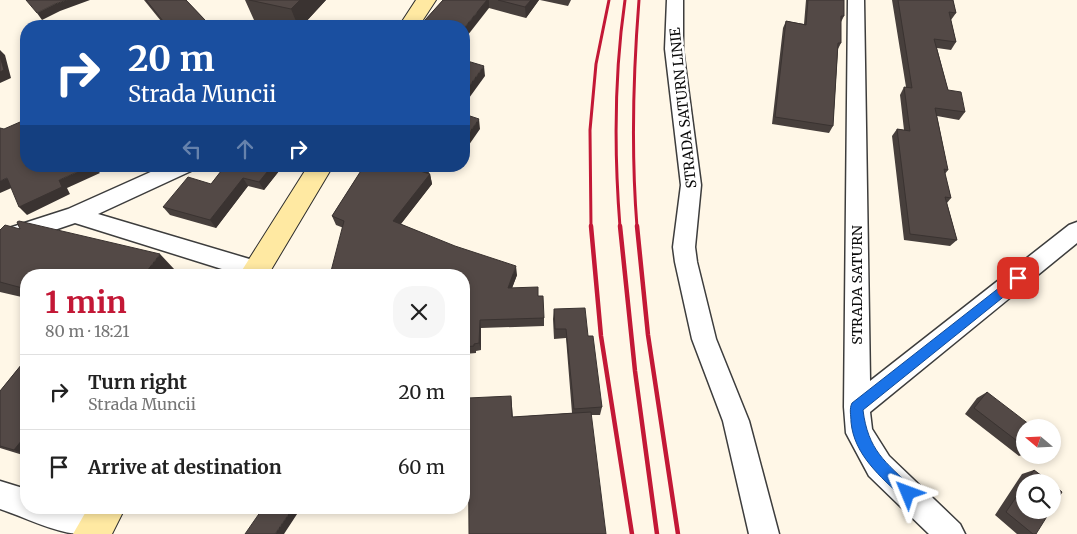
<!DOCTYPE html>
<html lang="en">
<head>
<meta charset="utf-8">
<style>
  body { margin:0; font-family:Merriweather,serif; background:#f6f6f6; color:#222; height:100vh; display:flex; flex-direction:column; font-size:19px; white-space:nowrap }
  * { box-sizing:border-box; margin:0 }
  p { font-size:16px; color:#767676 }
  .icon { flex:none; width:28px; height:28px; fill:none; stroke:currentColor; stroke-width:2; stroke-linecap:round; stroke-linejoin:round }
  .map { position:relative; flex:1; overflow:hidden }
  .sheet { position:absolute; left:20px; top:269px; width:450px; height:245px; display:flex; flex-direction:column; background:#fff; border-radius:20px; box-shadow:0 2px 8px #0003 }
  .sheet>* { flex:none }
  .banner { position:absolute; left:20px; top:20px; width:450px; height:152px; border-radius:20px; box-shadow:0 2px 8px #0003; background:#1a4fa0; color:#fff; overflow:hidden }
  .needle { width:32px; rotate:289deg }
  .buttons { position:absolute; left:1016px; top:419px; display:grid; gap:10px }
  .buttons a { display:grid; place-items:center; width:45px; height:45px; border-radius:50%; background:#fff; box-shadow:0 2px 8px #0003; font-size:25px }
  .pin { position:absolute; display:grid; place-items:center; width:42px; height:42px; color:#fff; margin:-21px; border-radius:10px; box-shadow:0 2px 8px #0006 }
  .me { position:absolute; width:55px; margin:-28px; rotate:314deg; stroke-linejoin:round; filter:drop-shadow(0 0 4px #0008) }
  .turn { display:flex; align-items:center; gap:18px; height:105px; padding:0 25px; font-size:22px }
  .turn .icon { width:65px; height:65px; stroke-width:2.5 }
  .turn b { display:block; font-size:35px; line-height:42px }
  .lanes { display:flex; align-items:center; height:48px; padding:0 25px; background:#0003; justify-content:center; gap:25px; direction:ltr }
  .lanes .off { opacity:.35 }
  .round { display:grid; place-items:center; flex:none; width:52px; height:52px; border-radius:20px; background:#f6f6f6 }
  .headline { display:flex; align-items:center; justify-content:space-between; height:85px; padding:0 25px }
  h1 { font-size:30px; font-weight:700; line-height:38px; color:#c31836 }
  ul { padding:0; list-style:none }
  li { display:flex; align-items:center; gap:15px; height:75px; padding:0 25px; border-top:1px solid #e0e0e0 }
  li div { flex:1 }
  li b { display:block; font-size:19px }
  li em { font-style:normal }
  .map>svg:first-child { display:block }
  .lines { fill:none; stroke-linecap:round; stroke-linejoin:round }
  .street-casing { stroke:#3d3d3d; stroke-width:3 }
  .secondary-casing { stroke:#2c2c2c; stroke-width:2 }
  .street { fill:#fff; fill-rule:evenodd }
  .secondary { fill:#ffe9a2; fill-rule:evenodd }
  .rail-far1 { stroke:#c31836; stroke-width:3 }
  .rail { stroke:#c31836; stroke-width:4.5 }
  .wall { fill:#473f3c }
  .shaded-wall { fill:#3a3331 }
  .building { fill:#534946; stroke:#3a3331 }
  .route { fill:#1a73e8; stroke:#114b97 }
  .labels { text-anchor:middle; stroke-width:5; stroke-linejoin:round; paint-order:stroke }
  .street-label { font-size:14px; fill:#0a0a0a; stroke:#fff }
</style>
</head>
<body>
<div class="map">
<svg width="1077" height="534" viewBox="0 0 1077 534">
  <rect width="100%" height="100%" fill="#fff7e7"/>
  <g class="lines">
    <g class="street-casing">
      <path id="street" d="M 667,0 L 683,0 L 683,49 L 701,185 L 695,247 L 697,262 L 716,339 L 749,421 L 779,534 L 749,534 L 723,421 L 692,339 L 675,262 L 673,247 L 681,185 L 665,49 Z
        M 848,0 L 864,0 L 870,381 L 1069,225 L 1077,222 L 1077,243 L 870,412 L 872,429 L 889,456 L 960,524 L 965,534 L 929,534 L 869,476 L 846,433 L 844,407 Z
        M 164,166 L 194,166 L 191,171 L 98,214 L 263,263 L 266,270 L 264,275 L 241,275 L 75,223 L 25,240 L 8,254 L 0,257 L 0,235 L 9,228 L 68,209 Z
        M 0,481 L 26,489 L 26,508 L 84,508 L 107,516 L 111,526 L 108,534 C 98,534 87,534 77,534 C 51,531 24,517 0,509 Z"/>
    </g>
    <g class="secondary-casing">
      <path id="secondary" d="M 416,0 L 436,0 L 419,26 L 399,26 Z
        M 308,166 L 333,166 L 268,275 L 239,275 Z
        M 88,508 L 125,508 L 112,534 L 73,534 Z"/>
    </g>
    <use href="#street" class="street"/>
    <use href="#secondary" class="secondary"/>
    <path class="rail-far1" d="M 591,227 L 590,130 L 596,64 L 609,0
      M 620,227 C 614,151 614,76 625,0
      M 637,227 C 631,151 633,76 639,0"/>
    <path class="rail" d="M 591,226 L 601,336 L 632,534
      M 620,226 L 635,371 L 657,534
      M 637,226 L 648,335 L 678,534"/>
  </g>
  <path class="wall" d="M 144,0 L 186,0 L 205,20 L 208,26 L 165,26 Z
    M 245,0 L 326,0 L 302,26 L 285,26 L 254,20 Z
    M 443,0 L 539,0 L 526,18 L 489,8 L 426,25 L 425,20 Z
    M 540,0 L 571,0 L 568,6 Z
    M 806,0 L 844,0 L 844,16 L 841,22 L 841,43 L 838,49 L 833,126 L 829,133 L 772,124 L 783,28 L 786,21 L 804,24 Z
    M 892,0 L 953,0 L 956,13 L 951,20 L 956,42 L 951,50 L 937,48 L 948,90 L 965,112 L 959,120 L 937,116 L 948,170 L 945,174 L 951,198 L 947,203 L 957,240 L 950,246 L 904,240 L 892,136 L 897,129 L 904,130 L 900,95 L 904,87 L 906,87 Z
    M 225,166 L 283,166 L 264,190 L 248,186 L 216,228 L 170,215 L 163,207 L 211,184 Z
    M 364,166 L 433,166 L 428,174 L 430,174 L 432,184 L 401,224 L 517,275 L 512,288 L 538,296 L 544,318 L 544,326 L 481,328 L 481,350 L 476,351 L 476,353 L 464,354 L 464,275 L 336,225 L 332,216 Z
    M 0,230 L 175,270 L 26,275 L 26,298 L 0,292 Z
    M 554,309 L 588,336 L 602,407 L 600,415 L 591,415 L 469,534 L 511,396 L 513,417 L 572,413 L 566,338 L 554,339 L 553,319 Z
    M 26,359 L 26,456 L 0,448 L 0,391 Z
    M 987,392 L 1025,428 L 1025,454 L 1019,456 L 965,414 L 977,398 Z
    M 1034,470 L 1050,482 L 1025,482 L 1025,510 L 1036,534 L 1017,534 L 995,515 L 1022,474 Z"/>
  <path class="shaded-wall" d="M 67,0 L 90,0 L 60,11 L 42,20 L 37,13 L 55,4 Z
    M 300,0 L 326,0 L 302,26 L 298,26 L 291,9 Z
    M 487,0 L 489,0 L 489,8 L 464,40 L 464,28 Z
    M 531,0 L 539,0 L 526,18 L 525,7 Z
    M 205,20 L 208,26 L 191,26 Z
    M 0,50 L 5,55 L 11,78 L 0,83 Z
    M 484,66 L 485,76 L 464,105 L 464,93 Z
    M 479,119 L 480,129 L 464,152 L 464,140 Z
    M 20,122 L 26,128 L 26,132 L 24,129 Z
    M 91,166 L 106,167 L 98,171 L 100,173 L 67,188 L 70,194 L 27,215 L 19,207 L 59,180 Z
    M 272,166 L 283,166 L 264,190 L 259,182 Z
    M 424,166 L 433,166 L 423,180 L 420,171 Z
    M 430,174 L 432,184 L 396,230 L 393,221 Z
    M 7,178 L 16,186 L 0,193 L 0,181 Z
    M 243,178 L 248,186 L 216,228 L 210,220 Z
    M 160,254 L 175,270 L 171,275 L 144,275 Z
    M 516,266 L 517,275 L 509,296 L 508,288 Z
    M 480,320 L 481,328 L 481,350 L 479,343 Z
    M 26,435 L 26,455 L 14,450 Z
    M 293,508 L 301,508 L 284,534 L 275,534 Z"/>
  <path class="building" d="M 26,0 L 67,0 L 55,4 L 37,13 Z
    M 146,0 L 186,0 L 205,20 L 191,26 L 167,26 Z
    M 249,0 L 300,0 L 291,9 Z
    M 443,0 L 487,0 L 464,28 L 464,26 L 425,26 L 429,21 L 425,20 Z
    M 498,0 L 531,0 L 525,7 Z
    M 808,0 L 844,0 L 844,16 L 841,16 L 841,43 L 838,43 L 833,126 L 775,117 L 786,21 L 806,25 Z
    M 898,0 L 953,0 L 956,13 L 949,12 L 956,42 L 934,39 L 948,90 L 961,92 L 965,112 L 935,108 L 948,170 L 944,169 L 951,198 L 945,197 L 957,240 L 910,234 L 897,129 L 910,131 L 904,87 L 912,88 Z
    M 0,56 L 4,70 L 0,72 Z
    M 464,60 L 484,66 L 464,93 Z
    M 464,114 L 479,119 L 464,140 Z
    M 20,122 L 24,129 L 26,128 L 26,166 L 91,166 L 59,180 L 62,187 L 19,207 L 7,178 L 0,181 L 0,128 L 4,129 Z
    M 225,166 L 272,166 L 259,182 L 243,178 L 210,220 L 163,207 L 188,177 L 211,184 Z
    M 364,166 L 424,166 L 420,171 L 430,174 L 393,221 L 455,246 L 516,266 L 508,288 L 538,287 L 538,296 L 543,296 L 544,318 L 480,320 L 479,343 L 474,344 L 474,346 L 464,347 L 464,275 L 330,275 L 344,221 L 332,216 Z
    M 19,221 L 160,254 L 144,275 L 26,275 L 26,289 L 0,282 L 0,230 L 5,225 L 20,229 L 17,222 Z
    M 585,308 L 588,336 L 593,336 L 602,407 L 574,409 L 566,329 L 555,329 L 554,309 Z
    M 26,359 L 26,435 L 14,450 L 0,446 L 0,391 Z
    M 987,392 L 1034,428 L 1025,428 L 1025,447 L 974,408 Z
    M 511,396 L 512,417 L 591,412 L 606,534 L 469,534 L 468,398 Z
    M 1034,470 L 1050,482 L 1026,482 Z
    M 1025,484 L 1025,510 L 1051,510 L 1036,534 L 1033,534 L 1006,512 Z
    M 1052,484 L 1062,492 L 1052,508 Z
    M 263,508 L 293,508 L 275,534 L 245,534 Z"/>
  <path class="route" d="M 1018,273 L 1024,278 L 1022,282 L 863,410 C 868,450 885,462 913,488 L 915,493 L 913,498 L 908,500 L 903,498 C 881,477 854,455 851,422 C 851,415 849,409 852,403 Z"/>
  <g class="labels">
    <g class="street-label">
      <text transform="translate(683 108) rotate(-96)" y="5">STRADA SATURN LINIE</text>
      <text transform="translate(857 285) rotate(-90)" y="5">STRADA SATURN</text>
    </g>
  </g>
</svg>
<div class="buttons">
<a><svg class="needle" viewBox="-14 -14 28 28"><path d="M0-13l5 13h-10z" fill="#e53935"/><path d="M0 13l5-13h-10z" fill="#767676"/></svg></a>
<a><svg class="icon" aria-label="search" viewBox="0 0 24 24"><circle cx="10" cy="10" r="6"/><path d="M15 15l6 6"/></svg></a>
</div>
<div class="pin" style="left:1018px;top:278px;background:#d93025"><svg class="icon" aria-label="arrive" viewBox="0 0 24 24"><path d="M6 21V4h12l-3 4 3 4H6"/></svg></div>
<svg class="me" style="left:908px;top:493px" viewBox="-20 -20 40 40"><path d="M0-17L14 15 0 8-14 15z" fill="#1a73e8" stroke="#fff" stroke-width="4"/></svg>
<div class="banner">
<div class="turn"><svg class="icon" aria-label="right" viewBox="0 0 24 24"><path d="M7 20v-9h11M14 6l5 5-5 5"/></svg><div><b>20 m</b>Strada Muncii</div></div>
<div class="lanes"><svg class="icon off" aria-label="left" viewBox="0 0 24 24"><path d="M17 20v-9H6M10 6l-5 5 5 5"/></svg><svg class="icon off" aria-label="ahead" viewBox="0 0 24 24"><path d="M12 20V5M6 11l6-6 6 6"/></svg><svg class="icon" aria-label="right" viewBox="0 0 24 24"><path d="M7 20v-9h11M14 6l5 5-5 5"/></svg></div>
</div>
<section class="sheet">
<div class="headline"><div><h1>1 min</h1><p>80 m · 18:21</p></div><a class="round"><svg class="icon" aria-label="close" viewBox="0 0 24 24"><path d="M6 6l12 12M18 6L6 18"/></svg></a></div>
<ul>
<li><svg class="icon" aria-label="right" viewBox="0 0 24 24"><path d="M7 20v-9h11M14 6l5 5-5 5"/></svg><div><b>Turn right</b><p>Strada Muncii</p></div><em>20 m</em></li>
<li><svg class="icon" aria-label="arrive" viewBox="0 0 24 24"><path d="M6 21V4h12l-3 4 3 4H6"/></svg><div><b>Arrive at destination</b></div><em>60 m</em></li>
</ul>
</section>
</div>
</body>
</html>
